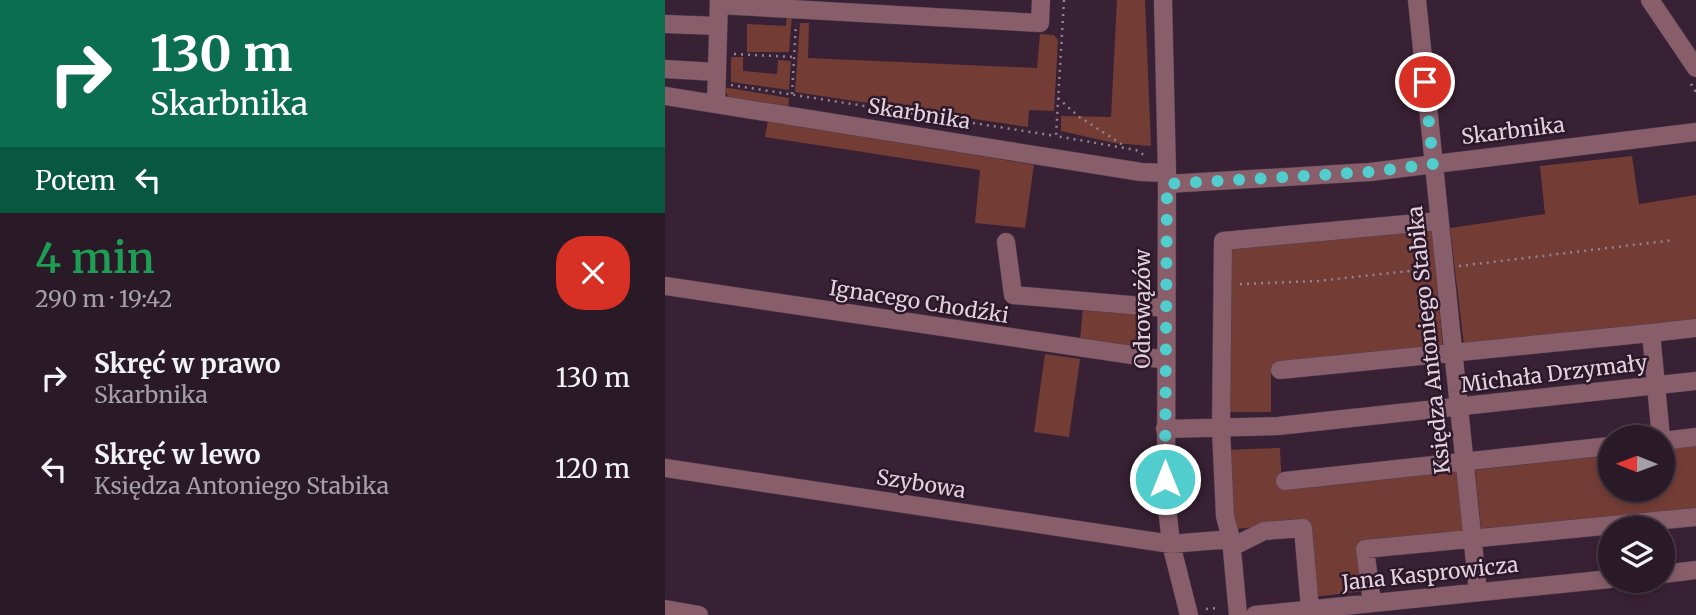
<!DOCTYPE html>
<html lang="pl">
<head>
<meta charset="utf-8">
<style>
  body { margin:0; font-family:Merriweather,serif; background:#32222f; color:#f1f3f6; height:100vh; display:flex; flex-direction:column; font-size:26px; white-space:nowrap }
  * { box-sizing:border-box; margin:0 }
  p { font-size:23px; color:#a5a0a7 }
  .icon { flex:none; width:38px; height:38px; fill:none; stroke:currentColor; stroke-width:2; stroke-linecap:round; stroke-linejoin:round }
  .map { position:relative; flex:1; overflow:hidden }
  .drawer { display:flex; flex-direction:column; background:#2a1927; width:665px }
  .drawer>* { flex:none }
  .top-card { background:#0b6e4f; color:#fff; overflow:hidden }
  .needle { width:46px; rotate:271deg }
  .fabs { position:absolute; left:933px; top:425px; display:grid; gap:14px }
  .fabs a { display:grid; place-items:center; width:77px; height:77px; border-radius:50%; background:#2a1927; box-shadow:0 4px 10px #0003,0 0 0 2px #463844; font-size:35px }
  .pin { position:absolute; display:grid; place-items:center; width:60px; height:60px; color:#fff; margin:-30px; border:4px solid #fff; border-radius:50%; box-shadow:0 2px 7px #0007 }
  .me { position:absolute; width:77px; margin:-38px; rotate:0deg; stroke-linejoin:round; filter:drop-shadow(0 0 5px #0008) }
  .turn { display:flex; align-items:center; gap:24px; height:147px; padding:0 35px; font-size:32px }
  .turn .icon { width:91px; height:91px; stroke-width:2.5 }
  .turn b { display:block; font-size:49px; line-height:60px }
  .then { display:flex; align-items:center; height:66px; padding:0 35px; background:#0003; gap:14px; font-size:26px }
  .round { display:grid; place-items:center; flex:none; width:74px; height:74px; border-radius:28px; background:#32222f }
  .summary { display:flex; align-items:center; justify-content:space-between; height:119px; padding:0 35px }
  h1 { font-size:42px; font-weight:600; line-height:52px; color:#1e9e55 }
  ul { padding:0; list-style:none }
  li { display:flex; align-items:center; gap:21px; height:91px; padding:0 35px }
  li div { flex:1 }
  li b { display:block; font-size:26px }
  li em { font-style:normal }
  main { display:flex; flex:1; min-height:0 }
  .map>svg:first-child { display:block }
  .green { fill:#733d36 }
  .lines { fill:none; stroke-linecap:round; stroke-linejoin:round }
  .minor-casing { stroke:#533d4f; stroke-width:19 }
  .path { stroke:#948291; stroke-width:2.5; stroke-dasharray:2 5; stroke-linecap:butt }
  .minor { stroke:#875e6a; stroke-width:18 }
  .route { stroke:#52cdcd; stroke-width:12; stroke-dasharray:0 21.6 }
  .labels { text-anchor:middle; stroke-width:5; stroke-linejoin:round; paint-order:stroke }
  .street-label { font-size:21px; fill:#e1d2de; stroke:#2d182a }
</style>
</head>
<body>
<main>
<section class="drawer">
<div class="top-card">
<div class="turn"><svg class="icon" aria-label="right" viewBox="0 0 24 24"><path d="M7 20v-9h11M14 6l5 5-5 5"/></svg><div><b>130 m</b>Skarbnika</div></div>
<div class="then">Potem<svg class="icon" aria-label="left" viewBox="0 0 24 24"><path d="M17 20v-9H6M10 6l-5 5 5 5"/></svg></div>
</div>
<div class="summary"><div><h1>4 min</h1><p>290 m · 19:42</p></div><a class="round" style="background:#d93025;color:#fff"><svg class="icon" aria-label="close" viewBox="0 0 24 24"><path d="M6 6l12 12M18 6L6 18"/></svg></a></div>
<ul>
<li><svg class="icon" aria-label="right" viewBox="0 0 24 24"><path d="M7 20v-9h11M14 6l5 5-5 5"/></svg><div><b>Skręć w prawo</b><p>Skarbnika</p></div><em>130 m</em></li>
<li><svg class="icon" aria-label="left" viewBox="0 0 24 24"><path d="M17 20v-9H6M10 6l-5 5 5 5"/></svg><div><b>Skręć w lewo</b><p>Księdza Antoniego Stabika</p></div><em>120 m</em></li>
</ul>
</section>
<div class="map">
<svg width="1031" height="615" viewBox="0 0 1031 615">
  <rect width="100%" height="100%" fill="#382134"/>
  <path class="green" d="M 452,0 L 480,0 L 486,146 L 449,143 L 396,131 L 396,116 L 446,117 Z
    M 122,14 L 127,15 L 124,52 L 82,52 L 82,24 L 121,26 Z
    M 135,23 L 144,23 L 143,58 L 372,68 L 375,34 L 389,35 L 393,40 L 389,111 L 364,110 L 363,127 L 130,92 Z
    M 66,57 L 78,57 L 78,71 L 112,74 L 113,60 L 126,61 L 124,90 L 66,82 Z
    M 58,87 L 124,98 L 123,109 L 64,98 Z
    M 103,120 L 369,165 L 360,228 L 310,223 L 315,170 L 100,137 Z
    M 967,156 L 974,204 L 1031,195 L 1031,320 L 799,345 L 785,228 L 880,214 L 875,166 Z
    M 767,229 L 778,348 L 606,367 L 606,412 L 564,412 L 566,247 Z
    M 418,307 L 476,311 L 473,349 L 415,340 Z
    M 380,354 L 415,359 L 404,437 L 369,432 Z
    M 1031,445 L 1031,511 L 816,529 L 810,470 L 945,455 L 945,490 L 998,490 L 998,449 Z
    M 615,448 L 617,490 L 793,468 L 799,532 L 695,544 L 699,591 L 648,597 L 643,523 L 568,529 L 561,450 Z"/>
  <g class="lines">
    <g class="minor-casing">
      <path id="minor" d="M 498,0 L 502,173 L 501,497 L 506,544 L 524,615
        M 752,0 L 813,592
        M 985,0 L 1031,68
        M 54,5 L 375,23 L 376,0
        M 0,24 L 53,26
        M 0,69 L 51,72
        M 0,96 L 476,172 L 502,173
        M 51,104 L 54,0
        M 502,184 L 705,172 L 1031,132
        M 341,242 L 348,295 L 501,308
        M 0,286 L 501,360
        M 986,333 L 1031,328
        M 615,370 L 986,333 L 996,438
        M 500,429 L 613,426 L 1031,381
        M 998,441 L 1031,437
        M 0,468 L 506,544 L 566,539
        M 620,481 L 945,446
        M 567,547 L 599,531 L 638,528 L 645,609
        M 998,574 L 1031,570
        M 707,602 L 700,549 L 1031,517
        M 0,609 L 34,615
        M 573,615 L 566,539 L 560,516 L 556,429 L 558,241 L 774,221
        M 590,615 L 945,579"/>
    </g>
    <path class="path" d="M 399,0 L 391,136 L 471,150 L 479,155
      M 69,54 L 129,57
      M 1026,84 L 1031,92
      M 66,85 L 391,136
      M 127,94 L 131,24
      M 393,98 L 413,116 L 461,147
      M 794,266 L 1009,240
      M 575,284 L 653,281 L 763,269
      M 958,587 L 986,585
      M 541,609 L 555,608"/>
    <use href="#minor" class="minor"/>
  </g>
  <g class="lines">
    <path class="route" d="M 500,479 L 502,184 L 705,172 L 768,164 L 760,82"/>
  </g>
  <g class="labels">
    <g class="street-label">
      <text transform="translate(254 114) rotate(9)" y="7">Skarbnika</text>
      <text transform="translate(848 131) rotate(-7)" y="7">Skarbnika</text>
      <text transform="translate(254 302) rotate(9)" y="7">Ignacego Chodźki</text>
      <text transform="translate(478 309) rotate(-90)" y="7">Odrowążów</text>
      <text transform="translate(764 340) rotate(-96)" y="7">Księdza Antoniego Stabika</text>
      <text transform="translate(889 374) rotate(-7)" y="7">Michała Drzymały</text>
      <text transform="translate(256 484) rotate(9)" y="7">Szybowa</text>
      <text transform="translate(765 574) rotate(-6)" y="7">Jana Kasprowicza</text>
    </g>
  </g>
</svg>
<div class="fabs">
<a><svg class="needle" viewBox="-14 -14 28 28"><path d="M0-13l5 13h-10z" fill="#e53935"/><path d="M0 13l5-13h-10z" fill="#a5a0a7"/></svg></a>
<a><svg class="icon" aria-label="layers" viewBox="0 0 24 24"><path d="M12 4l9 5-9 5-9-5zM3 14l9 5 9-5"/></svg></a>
</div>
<div class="pin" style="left:760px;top:82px;background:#d93025"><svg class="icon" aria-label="arrive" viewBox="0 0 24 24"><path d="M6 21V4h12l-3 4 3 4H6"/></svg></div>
<svg class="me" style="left:500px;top:479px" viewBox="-20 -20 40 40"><circle r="17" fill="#52cdcd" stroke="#fff" stroke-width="3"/><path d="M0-11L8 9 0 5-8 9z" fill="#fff"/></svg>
</div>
</main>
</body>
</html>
